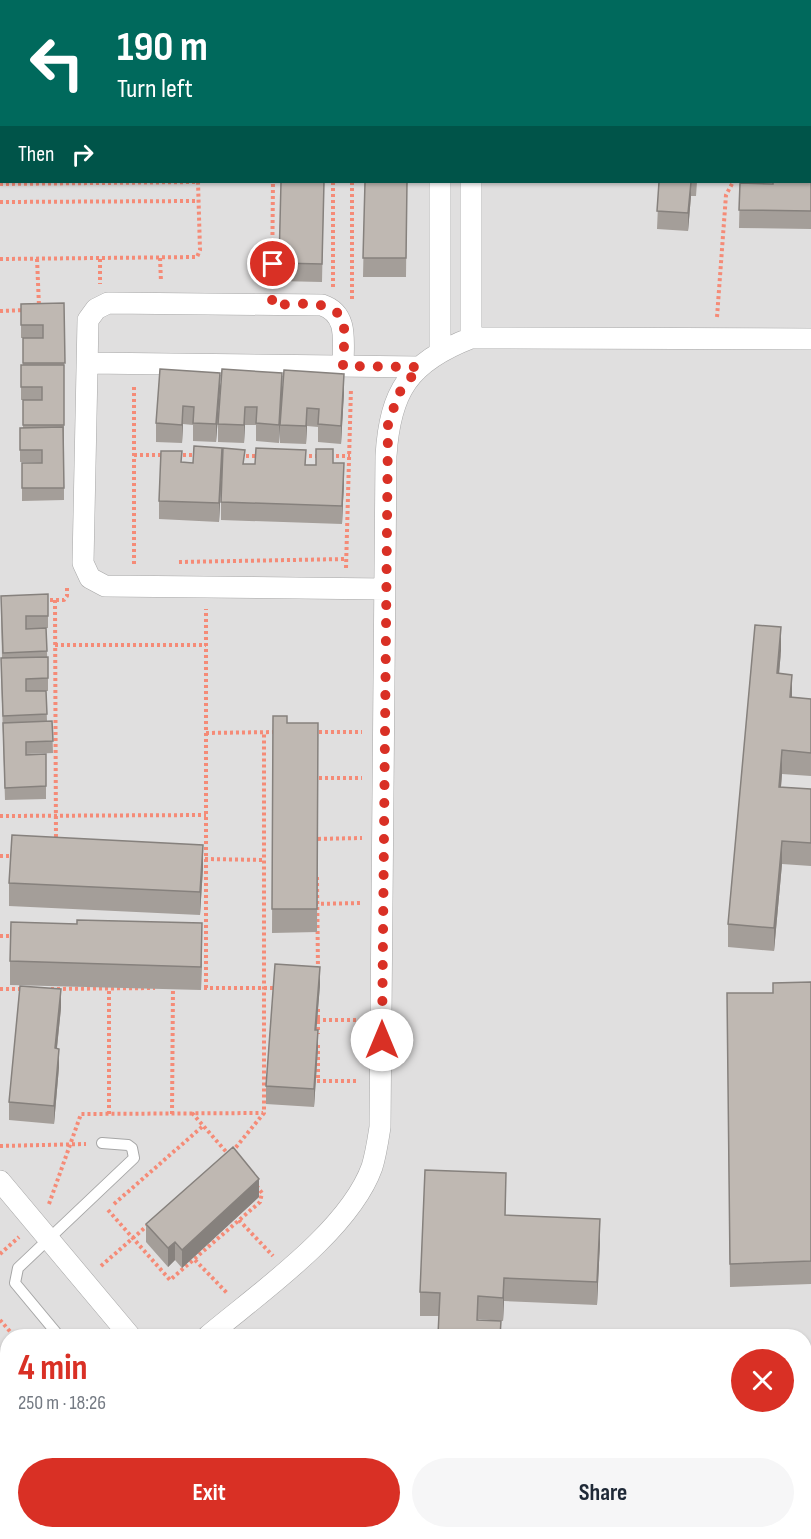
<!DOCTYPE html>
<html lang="en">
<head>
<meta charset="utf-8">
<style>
  body { margin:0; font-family:"Sofia Sans Condensed",sans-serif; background:#f6f6f7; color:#1f2937; height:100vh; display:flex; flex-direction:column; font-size:22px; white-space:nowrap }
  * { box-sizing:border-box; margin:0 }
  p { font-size:20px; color:#747a83 }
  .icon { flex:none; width:33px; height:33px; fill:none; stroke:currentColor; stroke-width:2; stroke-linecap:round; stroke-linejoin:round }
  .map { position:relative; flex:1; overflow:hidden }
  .details { position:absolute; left:0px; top:1329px; width:812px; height:210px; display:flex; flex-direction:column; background:#fff; border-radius:24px 24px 0 0; box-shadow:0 2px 4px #0004 }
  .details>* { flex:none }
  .top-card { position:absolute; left:0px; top:0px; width:812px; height:183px; box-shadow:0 2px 4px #0004; background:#00695c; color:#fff; overflow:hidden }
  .pin { position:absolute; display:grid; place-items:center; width:51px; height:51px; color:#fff; margin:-26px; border:3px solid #fff; border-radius:50%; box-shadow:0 2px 6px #0007 }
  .me { position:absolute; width:66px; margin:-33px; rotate:0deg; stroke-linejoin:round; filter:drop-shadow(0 0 4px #0008) }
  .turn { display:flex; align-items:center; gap:21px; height:126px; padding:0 18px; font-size:27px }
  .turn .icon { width:78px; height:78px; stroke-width:2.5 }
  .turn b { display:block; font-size:42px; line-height:51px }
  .then { display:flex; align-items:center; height:57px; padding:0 18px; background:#0003; gap:12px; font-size:22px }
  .round { display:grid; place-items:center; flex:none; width:63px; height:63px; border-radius:32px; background:#f6f6f7 }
  .overview { display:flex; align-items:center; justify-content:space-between; height:102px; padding:0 18px }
  h1 { font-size:36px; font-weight:700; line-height:45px; color:#d93025 }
  .action { display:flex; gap:12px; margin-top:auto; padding:12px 18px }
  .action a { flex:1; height:69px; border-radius:36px; background:#d93025; color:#fff; font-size:24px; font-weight:700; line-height:69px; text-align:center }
  .action a+a { background:#f6f6f7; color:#1f2937 }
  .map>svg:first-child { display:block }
  .residential { fill:#e0dfdf; fill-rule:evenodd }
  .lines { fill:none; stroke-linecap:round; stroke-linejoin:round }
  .service-casing { stroke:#a6a6a6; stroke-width:12 }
  .minor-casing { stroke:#a6a6a6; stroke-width:22 }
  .path { stroke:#f58b77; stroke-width:4; stroke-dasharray:3 3; stroke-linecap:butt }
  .service { stroke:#fff; stroke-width:10 }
  .minor { stroke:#fff; stroke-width:21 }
  .wall { fill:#a49e99 }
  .shaded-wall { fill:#86817d }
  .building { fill:#bfb8b2; stroke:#86817d; stroke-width:1.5 }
  .route { stroke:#d93025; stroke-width:10; stroke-dasharray:0 18 }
</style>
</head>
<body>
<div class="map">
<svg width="811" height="1539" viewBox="0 0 811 1539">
  <rect width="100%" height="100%" fill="#f2efe9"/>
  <path class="residential" d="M 0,0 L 811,0 L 811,1539 L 0,1539 ZM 2,2 L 810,2 L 810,182 L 2,182 ZM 8,1336 L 804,1336 L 804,1532 L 8,1532 Z"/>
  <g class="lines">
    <g class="service-casing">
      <path id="service" d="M 142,0 L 142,2
        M 59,1336 L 15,1283 L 18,1268 L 134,1158 L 132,1148 L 128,1145 L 102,1143"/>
    </g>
    <g class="minor-casing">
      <path id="minor" d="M 439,0 L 439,2
        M 472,0 L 472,2
        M 0,42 L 2,42
        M 440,182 L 440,350
        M 471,338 L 471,182
        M 88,363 L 419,367
        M 343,366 C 343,342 349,314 322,305 L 108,303 L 96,309 L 88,320 L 83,563 L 90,578 L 105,586 L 385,589
        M 0,1181 L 130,1336
        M 208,1336 C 259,1293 349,1231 372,1167 C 376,1154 378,1140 380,1127 L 386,456 C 390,391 409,362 471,338 L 811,339
        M 294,1532 L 301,1539"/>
    </g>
    <path class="path" d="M 12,0 L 12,2
      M 176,0 L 176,2
      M 236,0 L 236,2
      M 67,2 L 67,0
      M 112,2 L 112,0
      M 288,2 L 288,0
      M 626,2 L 626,0
      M 810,38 L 811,38
      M 810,168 L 811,168
      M 0,184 L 198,182
      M 0,202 L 198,201
      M 160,258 L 161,282
      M 0,259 L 197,257 L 200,250 L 198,182
      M 37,259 L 39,306
      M 100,259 L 100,284
      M 272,283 L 273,182
      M 333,287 L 333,182
      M 352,299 L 352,182
      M 0,311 L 26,310
      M 717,317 L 726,195 L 733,182
      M 134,455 L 164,455
      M 177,455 L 197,455
      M 240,456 L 260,456
      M 303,456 L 320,456
      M 330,456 L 350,456
      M 179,562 L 346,559
      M 134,564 L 134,386
      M 346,568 L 351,388
      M 44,600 L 64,600 L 67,596 L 67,586
      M 55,600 L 56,842
      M 55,645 L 206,645
      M 313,732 L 362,732
      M 206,733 L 275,732
      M 313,778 L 362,778
      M 0,816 L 206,815
      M 312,839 L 362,838
      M 0,856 L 15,856
      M 205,859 L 265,860
      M 317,877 L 318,971
      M 315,904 L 361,903
      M 0,936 L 16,936
      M 204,988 L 278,988
      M 206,988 L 206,609
      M 0,989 L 23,989
      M 51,989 L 155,988
      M 318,1009 L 318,1034
      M 317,1020 L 360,1020
      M 318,1045 L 318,1081
      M 317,1081 L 358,1081
      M 192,1113 L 229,1155
      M 109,1114 L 109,989
      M 172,1114 L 173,988
      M 0,1146 L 86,1144
      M 232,1152 L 264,1113 L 264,732
      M 49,1204 L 81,1114 L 263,1113
      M 114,1204 L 203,1126
      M 108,1210 L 170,1280 L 260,1202 L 262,1193 L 256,1185
      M 239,1220 L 273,1256
      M 0,1254 L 19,1237
      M 195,1260 L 228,1294
      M 101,1266 L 149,1224
      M 0,1320 L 14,1336
      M 0,1359 L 8,1353
      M 0,1388 L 8,1397
      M 0,1470 L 8,1478
      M 53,1532 L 60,1539
      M 183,1532 L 189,1539
      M 41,1539 L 49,1532
      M 166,1539 L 175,1532
      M 248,1539 L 256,1532"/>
    <use href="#service" class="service"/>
    <use href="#minor" class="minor"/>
  </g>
  <path class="wall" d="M 28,0 L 62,0 L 62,2 L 28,2 Z
    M 2,102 L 2,170 L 0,170 L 0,131 Z
    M 811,175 L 811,229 L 739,228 L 740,183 L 773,184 Z
    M 324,182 L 322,282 L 279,281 L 279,263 Z
    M 365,182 L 407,182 L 406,277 L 363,277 Z
    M 659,182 L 697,182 L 696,196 L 691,196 L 688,231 L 657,229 Z
    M 64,303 L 64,500 L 22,501 L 22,463 L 42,463 L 20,462 L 20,428 L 23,428 L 23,400 L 42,400 L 21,400 L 21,365 L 23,365 L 23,338 L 43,338 L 21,338 L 21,304 Z
    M 160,369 L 220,391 L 216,442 L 193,441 L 193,425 L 183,424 L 182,443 L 156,442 L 156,423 Z
    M 222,369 L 282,391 L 279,443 L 256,441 L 256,425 L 245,425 L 244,443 L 218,442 L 218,424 Z
    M 284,370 L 344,392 L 341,444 L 318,442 L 318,427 L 307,426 L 306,444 L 280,443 L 280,425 Z
    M 182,462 L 222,466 L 219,522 L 159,519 L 159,501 Z
    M 333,463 L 344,481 L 342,524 L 221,520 L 221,502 L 245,464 L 316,465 Z
    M 48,594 L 48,628 L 46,628 L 48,678 L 48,691 L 46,691 L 47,721 L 52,721 L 53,753 L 26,754 L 46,754 L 46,799 L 5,800 L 1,671 L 2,658 L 1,608 Z
    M 781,651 L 779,674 L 792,697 L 811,699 L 811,776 L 782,774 L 781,787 L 811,789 L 811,866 L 782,864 L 774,951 L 728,947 L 728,924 Z
    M 273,716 L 287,723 L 318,723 L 317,932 L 272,933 Z
    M 203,868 L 200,915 L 9,906 L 9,883 Z
    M 77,924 L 202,946 L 201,990 L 10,985 L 10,961 Z
    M 811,982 L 811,1284 L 730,1287 L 727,993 L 773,993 Z
    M 320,985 L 316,1030 L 318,1048 L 314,1107 L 266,1104 L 266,1086 Z
    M 61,1008 L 57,1048 L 59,1067 L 54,1124 L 9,1120 L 9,1102 Z
    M 259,1197 L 182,1268 L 175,1260 L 168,1267 L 146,1242 L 146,1224 Z
    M 506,1197 L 505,1215 L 600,1242 L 597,1305 L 504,1301 L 503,1321 L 478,1319 L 501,1336 L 438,1336 L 439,1316 L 420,1316 L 420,1292 Z
    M 0,1388 L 8,1398 L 8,1468 L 0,1460 Z
    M 76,1532 L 132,1532 L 137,1539 L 82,1539 Z"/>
  <path class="shaded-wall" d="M 691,182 L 691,196 L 688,231 L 688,213 Z
    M 220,373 L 220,391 L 216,442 L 216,424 Z
    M 282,373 L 282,391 L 279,443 L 279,425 Z
    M 344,374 L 344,392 L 341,444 L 341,426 Z
    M 183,406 L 183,424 L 182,443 L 182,425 Z
    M 245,407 L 245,425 L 244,443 L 244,425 Z
    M 307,408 L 307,426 L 306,444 L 306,426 Z
    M 222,448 L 222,466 L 219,522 L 219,503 Z
    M 344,463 L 344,481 L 342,524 L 342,506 Z
    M 781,627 L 781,651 L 777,696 L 777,673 Z
    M 792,675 L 792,698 L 790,697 Z
    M 782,750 L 782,774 L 779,810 L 779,787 Z
    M 782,841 L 782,864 L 774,951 L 774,928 Z
    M 203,845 L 203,868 L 200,915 L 200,892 Z
    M 202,923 L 202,946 L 201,990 L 201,967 Z
    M 320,967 L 320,985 L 315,1048 L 315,1030 Z
    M 61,989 L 61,1008 L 55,1066 L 55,1048 Z
    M 318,1030 L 318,1048 L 314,1107 L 314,1089 Z
    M 59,1049 L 59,1067 L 54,1124 L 54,1106 Z
    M 259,1179 L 259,1197 L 182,1268 L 182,1250 Z
    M 600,1219 L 600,1242 L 597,1305 L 597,1282 Z
    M 175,1242 L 175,1260 L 168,1267 L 168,1248 Z
    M 504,1278 L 504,1301 L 503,1321 L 503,1298 Z"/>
  <path class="building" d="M 2,102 L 2,147 L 0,147 Z
    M 810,175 L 811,175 L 811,211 L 739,210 L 740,183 L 773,184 L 773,182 L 810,182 Z
    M 281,182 L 324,182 L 322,264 L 279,263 Z
    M 365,182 L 407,182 L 406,258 L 363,258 Z
    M 659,182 L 691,182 L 688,213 L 657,211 Z
    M 64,303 L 65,363 L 23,363 L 23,338 L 43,338 L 43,325 L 21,325 L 21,304 Z
    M 21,365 L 64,365 L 64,425 L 23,425 L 23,400 L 42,400 L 42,387 L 21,387 Z
    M 160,369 L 220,373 L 216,424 L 193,423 L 194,407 L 183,406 L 182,425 L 156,423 Z
    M 222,369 L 282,373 L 279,425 L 256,423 L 257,407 L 245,407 L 244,425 L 218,424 Z
    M 284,370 L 344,374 L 341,426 L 318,424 L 319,409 L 307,408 L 306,426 L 280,425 Z
    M 63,427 L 64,488 L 22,488 L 22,463 L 42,463 L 42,450 L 20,450 L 20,428 Z
    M 194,446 L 222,448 L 219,503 L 159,501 L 161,451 L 182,451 L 181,462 L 193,463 Z
    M 223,448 L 245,450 L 243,464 L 255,464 L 256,448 L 306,450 L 305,465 L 316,465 L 316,449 L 333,449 L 333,463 L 344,463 L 342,506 L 221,502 Z
    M 48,594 L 48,616 L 26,616 L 26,629 L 46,628 L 47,651 L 3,653 L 1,596 Z
    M 755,625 L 781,627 L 777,673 L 792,675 L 790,697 L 811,699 L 811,753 L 782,750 L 779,787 L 811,789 L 811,843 L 782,841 L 774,928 L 728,924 Z
    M 48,657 L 48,678 L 26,679 L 26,691 L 46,691 L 47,714 L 3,716 L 1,658 Z
    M 273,716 L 287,716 L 287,723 L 318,723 L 317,909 L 272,909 Z
    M 52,721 L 53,741 L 26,742 L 26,755 L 46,754 L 46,786 L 5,788 L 3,723 Z
    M 12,835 L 203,845 L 200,892 L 9,883 Z
    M 77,920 L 202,923 L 201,967 L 10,961 L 11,922 L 77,924 Z
    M 275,964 L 320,967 L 315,1030 L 318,1030 L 314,1089 L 266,1086 Z
    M 811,982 L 811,1261 L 730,1264 L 727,993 L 773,993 L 773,983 Z
    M 20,986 L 61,989 L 55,1048 L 59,1049 L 54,1106 L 9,1102 Z
    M 233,1147 L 259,1179 L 182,1250 L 175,1242 L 168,1248 L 146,1224 Z
    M 425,1170 L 506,1173 L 505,1215 L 600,1219 L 597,1282 L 504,1278 L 503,1298 L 478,1296 L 477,1320 L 501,1321 L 500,1336 L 438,1335 L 440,1293 L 420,1292 Z
    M 0,1388 L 8,1398 L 8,1450 L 0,1442 Z
    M 91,1532 L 132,1532 L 137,1537 L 135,1539 L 97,1539 Z"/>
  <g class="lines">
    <path class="route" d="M 273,264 L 272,305 C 292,305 335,297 343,322 C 346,334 343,353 343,366 L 419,367 L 399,393 L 388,424 L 382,1040"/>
  </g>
</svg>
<div class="pin" style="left:273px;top:264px;background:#d93025"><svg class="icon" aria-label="arrive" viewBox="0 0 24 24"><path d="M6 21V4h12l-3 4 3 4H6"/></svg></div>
<svg class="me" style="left:382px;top:1040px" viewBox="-20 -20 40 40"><circle r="19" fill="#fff"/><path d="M0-13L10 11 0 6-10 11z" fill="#d93025"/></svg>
<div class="top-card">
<div class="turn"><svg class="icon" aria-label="left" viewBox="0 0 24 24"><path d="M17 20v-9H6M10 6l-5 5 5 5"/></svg><div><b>190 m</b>Turn left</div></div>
<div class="then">Then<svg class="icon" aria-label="right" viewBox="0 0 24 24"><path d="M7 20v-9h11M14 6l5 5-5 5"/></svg></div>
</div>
<section class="details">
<div class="overview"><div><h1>4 min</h1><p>250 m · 18:26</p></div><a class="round" style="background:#d93025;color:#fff"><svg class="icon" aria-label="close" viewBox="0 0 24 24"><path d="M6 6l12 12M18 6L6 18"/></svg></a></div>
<div class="action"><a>Exit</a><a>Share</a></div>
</section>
</div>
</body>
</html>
